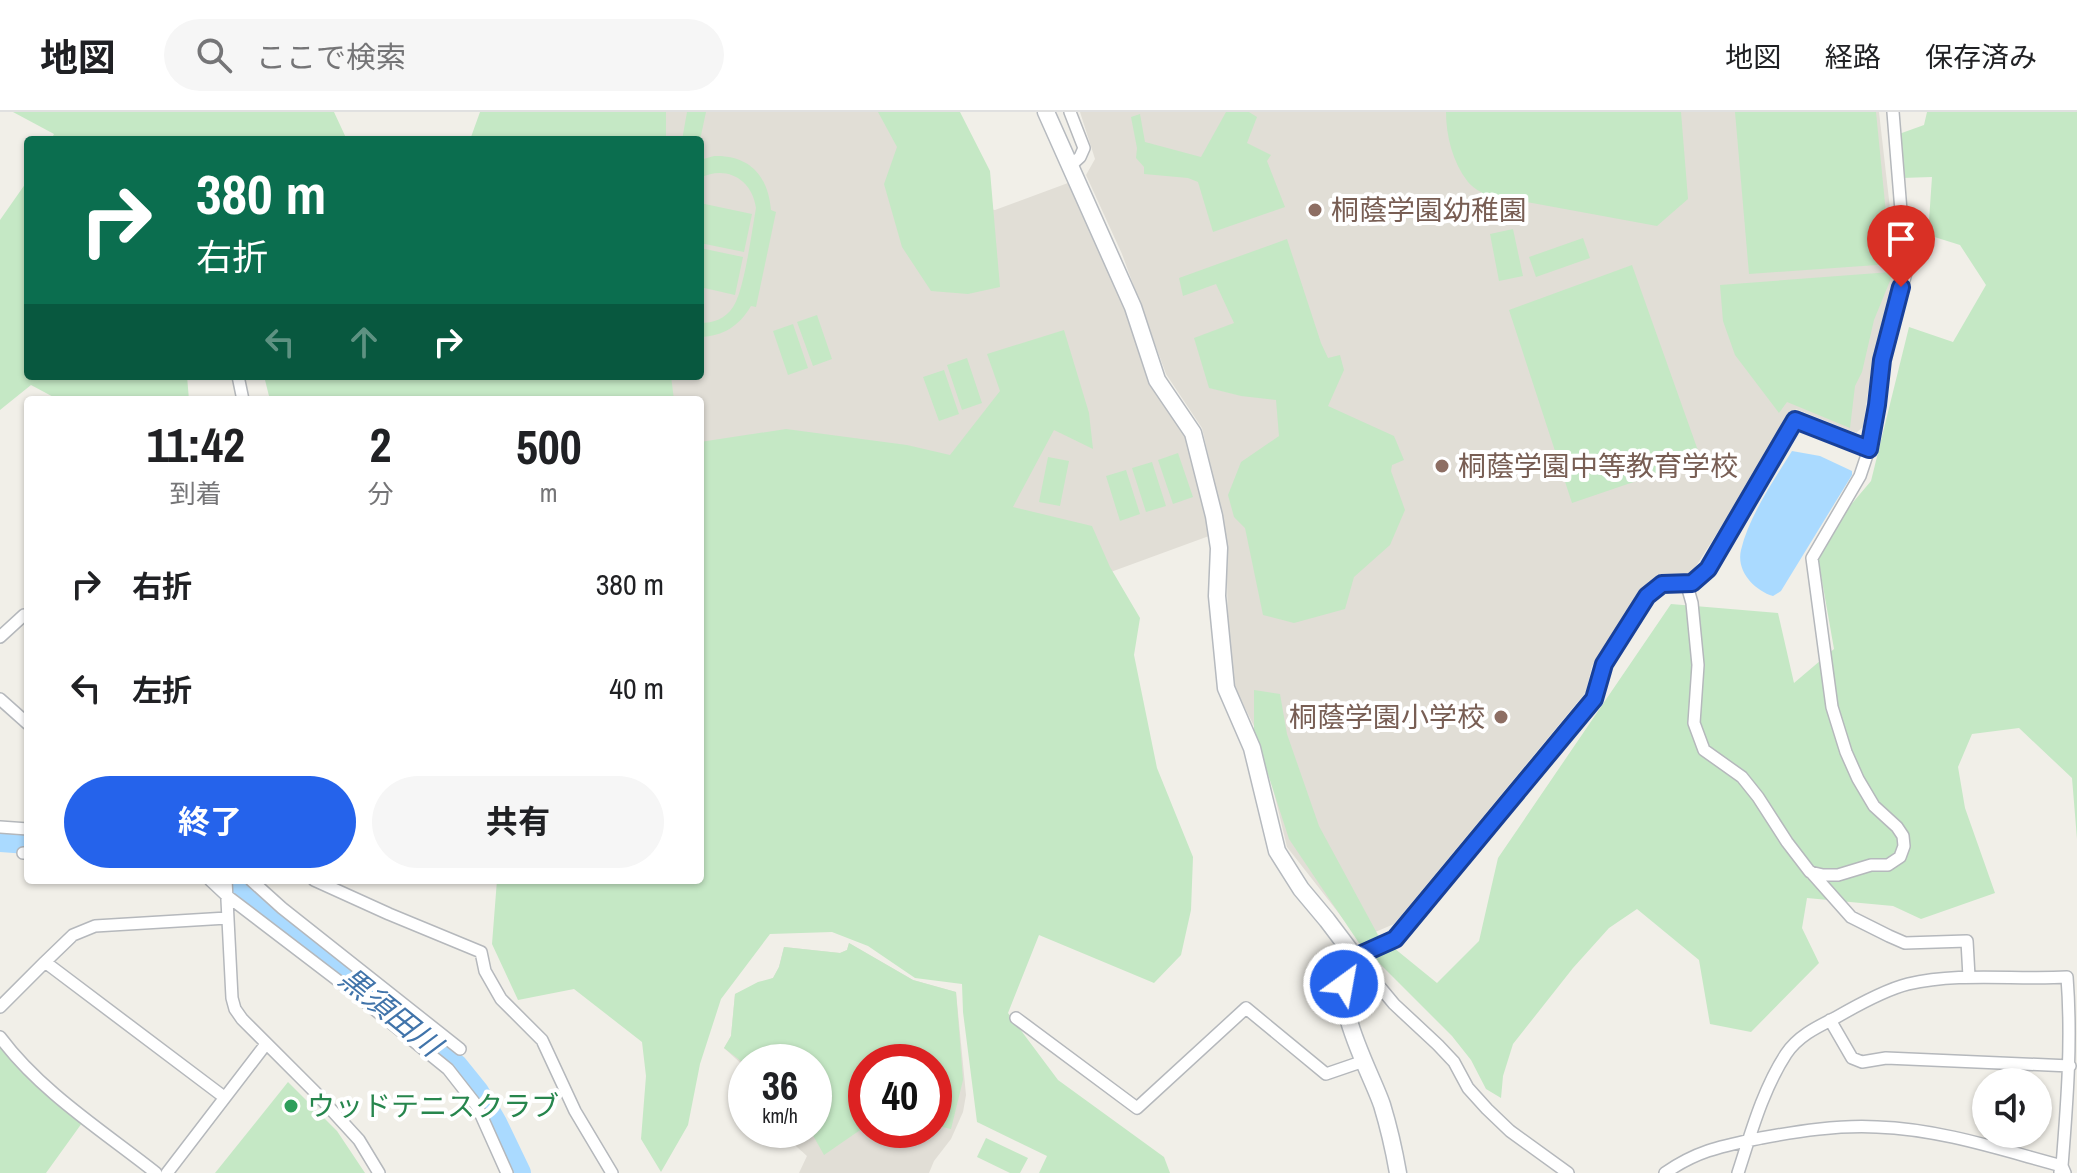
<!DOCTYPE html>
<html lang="ja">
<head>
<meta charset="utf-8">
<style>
  body { margin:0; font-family:"Archivo Narrow","Noto Sans JP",sans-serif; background:#f6f6f6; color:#202124; height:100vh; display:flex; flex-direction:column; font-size:30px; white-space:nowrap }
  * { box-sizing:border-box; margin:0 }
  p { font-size:26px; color:#757577 }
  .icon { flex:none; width:44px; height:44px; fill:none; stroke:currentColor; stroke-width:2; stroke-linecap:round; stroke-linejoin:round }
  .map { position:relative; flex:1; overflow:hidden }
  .drawer { position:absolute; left:24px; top:284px; width:680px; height:488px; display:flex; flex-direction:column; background:#fff; border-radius:8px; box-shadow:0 2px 6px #0004 }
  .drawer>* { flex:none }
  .top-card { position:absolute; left:24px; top:24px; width:680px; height:244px; border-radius:8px; box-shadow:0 2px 6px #0004; background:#0b6e4f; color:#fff; overflow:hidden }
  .buttons { position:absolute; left:1972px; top:956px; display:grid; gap:16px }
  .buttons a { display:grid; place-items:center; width:80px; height:80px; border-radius:50%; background:#fff; box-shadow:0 2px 6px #0004; font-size:40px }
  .speed { position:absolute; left:728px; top:932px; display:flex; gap:16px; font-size:40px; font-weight:700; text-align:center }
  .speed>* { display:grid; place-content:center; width:104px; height:104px; border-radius:50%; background:#fff; box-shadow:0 2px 6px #0004; line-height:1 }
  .speed small { font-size:20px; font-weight:400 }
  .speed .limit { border:12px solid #d22; background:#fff; color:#111 }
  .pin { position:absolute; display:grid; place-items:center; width:68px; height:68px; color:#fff; margin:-82px -34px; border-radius:50% 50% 50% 0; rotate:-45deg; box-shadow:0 0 8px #0007 }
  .pin .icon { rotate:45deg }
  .me { position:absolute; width:88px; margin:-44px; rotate:32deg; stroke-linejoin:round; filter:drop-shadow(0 0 6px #0008) }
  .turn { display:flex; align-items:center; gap:28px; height:168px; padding:0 40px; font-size:36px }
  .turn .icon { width:104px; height:104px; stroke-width:2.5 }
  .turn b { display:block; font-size:56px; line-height:68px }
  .lanes { display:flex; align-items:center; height:76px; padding:0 40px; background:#0003; justify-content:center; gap:40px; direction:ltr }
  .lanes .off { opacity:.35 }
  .eta { display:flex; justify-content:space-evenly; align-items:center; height:136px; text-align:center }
  .eta b { font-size:48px; font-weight:700; line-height:56px }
  .button { display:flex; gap:16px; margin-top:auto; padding:16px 40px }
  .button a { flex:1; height:92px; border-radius:48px; background:#2563eb; color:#fff; font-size:32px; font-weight:700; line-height:92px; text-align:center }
  .button a+a { background:#f6f6f6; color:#202124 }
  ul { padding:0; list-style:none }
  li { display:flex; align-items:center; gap:24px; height:104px; padding:0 40px }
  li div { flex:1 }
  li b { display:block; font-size:30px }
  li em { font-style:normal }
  header { display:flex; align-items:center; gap:48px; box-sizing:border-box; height:112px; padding:0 40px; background:#fff; border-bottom:2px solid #e0e0e0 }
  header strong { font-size:38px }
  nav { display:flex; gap:44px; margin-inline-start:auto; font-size:28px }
  .search { width:560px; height:72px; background:#f6f6f6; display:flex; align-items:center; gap:20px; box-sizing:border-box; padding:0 28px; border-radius:44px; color:#757577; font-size:30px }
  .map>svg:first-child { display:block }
  .education { fill:#e1ded6; fill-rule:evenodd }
  .green { fill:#c5e8c5 }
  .water { fill:#aadaff }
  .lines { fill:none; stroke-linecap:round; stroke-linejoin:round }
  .river { stroke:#aadaff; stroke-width:24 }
  .street-casing { stroke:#b5b8bc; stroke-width:14 }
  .secondary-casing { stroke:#b6babf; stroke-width:19 }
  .street { stroke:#fff; stroke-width:11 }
  .secondary { stroke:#fff; stroke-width:16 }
  .route-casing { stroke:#184099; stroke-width:20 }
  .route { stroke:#2563eb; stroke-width:14 }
  .education-dot { fill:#8d6e63; stroke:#fff; stroke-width:3 }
  .leisure-dot { fill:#2e9e5b; stroke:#fff; stroke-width:3 }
  .labels { text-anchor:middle; stroke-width:8; stroke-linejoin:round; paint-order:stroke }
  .education-label { font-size:28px; fill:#785e54; stroke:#fff; text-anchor:start }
  .leisure-label { font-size:28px; fill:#27864d; stroke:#fff; text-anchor:start }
  .water-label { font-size:30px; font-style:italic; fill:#4174aa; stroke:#fff }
</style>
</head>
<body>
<header>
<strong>地図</strong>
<div class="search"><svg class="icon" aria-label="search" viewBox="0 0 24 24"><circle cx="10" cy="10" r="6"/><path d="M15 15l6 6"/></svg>ここで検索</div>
<nav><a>地図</a><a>経路</a><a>保存済み</a></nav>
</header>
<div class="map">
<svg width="2077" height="1061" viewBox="0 0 2077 1061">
  <rect width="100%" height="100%" fill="#f1efe8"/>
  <path class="education" d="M 662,0 L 892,0 L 976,95 L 995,98 L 1068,71 L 1112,161 L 1150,268 L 1188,327 L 1201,378 L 1209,424 L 1078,472 L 700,339 L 700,288 L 662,288 L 654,264 L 700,264 L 700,28 L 657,28 Z
    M 1080,0 L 1879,0 L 1897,158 L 1871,259 L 1863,315 L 1856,321 L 1796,297 L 1691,462 L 1649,469 L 1592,554 L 1586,580 L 1394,812 L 1359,827 L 1287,735 L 1262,630 L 1229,564 L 1226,422 L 1202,316 L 1166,262 L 1122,142 L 1086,63 L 1095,47 Z
    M 849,831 L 913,868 L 956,880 L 966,983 L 963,1000 L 951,1027 L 934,1049 L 929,1061 L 799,1061 L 807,1044 L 778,1018 L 814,1018 L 814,950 L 746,950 L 746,956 L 724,936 L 731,924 L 735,882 L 773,866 L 779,855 L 784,835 L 840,841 L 847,838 ZM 866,950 L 934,950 L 934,1018 L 866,1018 Z"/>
  <path class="green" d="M 13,0 L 334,0 L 347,28 L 51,28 L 54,22 Z
    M 480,0 L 666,0 L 666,28 L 473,28 L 471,25 Z
    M 687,0 L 706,0 L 700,28 L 682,28 Z
    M 878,0 L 960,0 L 990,59 L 1000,175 L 968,182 L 931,179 L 902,135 L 884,72 L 897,35 Z
    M 1226,0 L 1249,0 L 1257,5 L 1247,31 L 1271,43 L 1267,49 L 1285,95 L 1213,120 L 1198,70 L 1188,66 L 1144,62 L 1144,55 L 1136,46 L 1137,36 L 1131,5 L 1140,2 L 1145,30 L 1201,45 Z
    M 1446,0 L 1681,0 L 1688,87 L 1657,114 L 1484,82 C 1479,79 1472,75 1468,70 C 1453,51 1446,24 1446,0 Z
    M 1735,0 L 1876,0 L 1891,152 L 1749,162 Z
    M 1927,0 L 2077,0 L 2077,727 L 2072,666 L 2019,616 L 1972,622 L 1958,655 L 1965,696 L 1995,781 L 1921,807 L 1893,794 L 1807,786 L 1802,816 L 1819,851 L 1751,920 L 1710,912 L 1699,848 L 1637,797 L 1609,816 L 1573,856 L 1513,932 L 1503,964 L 1501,986 L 1486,977 L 1471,948 L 1452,924 L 1359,831 L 1289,727 L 1254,619 L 1254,578 L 1280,582 L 1287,622 L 1319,714 L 1378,823 L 1437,871 L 1479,829 L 1498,746 L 1671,492 L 1778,501 L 1794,571 L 1834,537 L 1818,446 L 1838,408 L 1871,369 L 1909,215 L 1953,230 L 1986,173 L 1960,133 L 1928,123 L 1932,65 L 1901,66 L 1899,22 L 1924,13 Z
    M 714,44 C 750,43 768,64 771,98 L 776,100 L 756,195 L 751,194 C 739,214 724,224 700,225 L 700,211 C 714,211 725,207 733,195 C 744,180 752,118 756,96 C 752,67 726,53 700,66 L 700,48 Z
    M 28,68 L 28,264 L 187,264 L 189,288 L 59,288 L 31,273 L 0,298 L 0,108 Z
    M 700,91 L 752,102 L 744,140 L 700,131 Z
    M 1513,117 L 1523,164 L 1499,169 L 1490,122 Z
    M 1583,126 L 1590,146 L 1536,165 L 1529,145 Z
    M 1287,127 L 1321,231 L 1328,246 L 1340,243 L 1344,258 L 1328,294 L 1394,324 L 1404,348 L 1392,353 L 1391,359 L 1405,398 L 1390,433 L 1354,465 L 1345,497 L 1294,511 L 1263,503 L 1245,416 L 1234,405 L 1228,383 L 1241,350 L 1279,324 L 1276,288 L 1241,284 L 1209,276 L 1194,226 L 1234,211 L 1216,172 L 1183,184 L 1179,166 Z
    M 700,136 L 743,145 L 735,183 L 700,175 Z
    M 1632,153 L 1701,347 L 1572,391 L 1509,198 Z
    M 1891,160 L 1892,164 L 1874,208 L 1862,260 L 1855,274 L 1850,316 L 1787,290 L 1779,301 L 1735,243 L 1723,209 L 1720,173 Z
    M 817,203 L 832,247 L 813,254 L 797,210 Z
    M 793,212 L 808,256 L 788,263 L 773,219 Z
    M 1064,218 L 1089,301 L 1093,337 L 1054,318 L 1013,395 L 1092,414 L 1110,455 L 1140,506 L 1134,543 L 1157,656 L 1193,745 L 1191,798 L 1181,843 L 1154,871 L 1039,823 L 1008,901 L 1058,968 L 1164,1045 L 1170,1061 L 1039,1061 L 1047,1044 L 977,1010 L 963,900 L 962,872 L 915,866 L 868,834 L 832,820 L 770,822 L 721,887 L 700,952 L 688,1013 L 661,1060 L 641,1027 L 646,964 L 642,930 L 574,877 L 518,888 L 492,832 L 497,768 L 700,768 L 700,330 L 786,317 L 907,333 L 950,343 L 1000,279 L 987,242 Z
    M 967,246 L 982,291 L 962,298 L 947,253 Z
    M 944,258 L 959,302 L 939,309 L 923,265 Z
    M 264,264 L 671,264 L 674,288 L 270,288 Z
    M 1178,341 L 1193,385 L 1173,392 L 1158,348 Z
    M 1048,345 L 1069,349 L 1060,394 L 1039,390 Z
    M 1152,350 L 1166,394 L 1146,400 L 1132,356 Z
    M 1126,358 L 1140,402 L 1120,409 L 1106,364 Z
    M 849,831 L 913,868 L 956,880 L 963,968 L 951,1017 L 934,1013 L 934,950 L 866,950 L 866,1014 L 824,1043 L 810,1018 L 814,1018 L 814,950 L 746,950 L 746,953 L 724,936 L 731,924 L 735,882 L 758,870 L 773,866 L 779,855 L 784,835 L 840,841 L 847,838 Z
    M 0,934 L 82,1011 L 46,1061 L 0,1061 Z
    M 288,970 L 337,1019 L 365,1061 L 215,1061 Z
    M 986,1026 L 1028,1046 L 1020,1061 L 1010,1061 L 977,1045 Z"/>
  <path class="water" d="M 1792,339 L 1820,344 L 1852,359 L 1852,363 L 1781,479 L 1773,484 C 1754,478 1736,459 1741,438 C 1749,404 1774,368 1792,339 Z"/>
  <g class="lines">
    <path class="river" d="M 0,728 L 28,730
      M 227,768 L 456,954 L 477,980 L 495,1011 L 519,1061"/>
    <g class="street-casing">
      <path id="street" d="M 1069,55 L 1080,45 L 1084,36 L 1070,0
        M 238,264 L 243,288
        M 1686,470 L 1692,491 L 1698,553 L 1694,611 L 1704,638 L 1742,665 L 1758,685 L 1787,730 L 1810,760 L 1823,763 L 1838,763 L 1871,753 L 1888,753 L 1900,745 L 1904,734 L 1903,724 L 1897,715 L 1874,694 L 1858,667 L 1846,640 L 1832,595 L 1812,446 L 1860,364 L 1869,337 L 1877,293 L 1882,248 L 1906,161 L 1893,0
        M 0,525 L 24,503
        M 0,587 L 28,612
        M 0,715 L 28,717
        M 23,741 L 28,741
        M 1811,760 L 1851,805 L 1889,824 L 1905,831 L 1967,829 L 1969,865
        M 210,768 L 226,783 L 353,880 L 448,957 L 477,994 L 507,1061
        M 226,768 L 232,886 L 235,897 L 242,907 L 315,980 L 359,1028 L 379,1061
        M 251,768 L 282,796 L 460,937
        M 314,768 L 389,802 L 481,840 L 485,859 L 501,887 L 542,928 L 575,999 L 612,1061
        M 45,850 L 73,823 L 95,814 L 227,806
        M 0,895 L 45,850 L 224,985
        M 1016,906 L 1137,996 L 1246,896 L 1326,962 L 1364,949
        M 1830,908 L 1852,946 L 1862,950 L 1886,946 L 2070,954
        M 0,925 C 41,980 103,1019 156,1061
        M 167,1061 L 266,932
        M 1568,1061 L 1510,1019 L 1487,997 L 1468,976 L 1454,950 L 1438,933 L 1394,892 L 1355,845 L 1395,827 L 1594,587 L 1604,552 L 1647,484 L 1662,472 L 1692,471 L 1708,457 L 1795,308 L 1869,337
        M 1665,1061 C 1698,1038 1723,1034 1761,1026 C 1799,1019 1838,1013 1877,1015 C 1940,1017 2002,1038 2062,1054 L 2060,1060
        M 1738,1061 C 1751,1021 1763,977 1786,942 C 1798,924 1817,915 1835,906 C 1854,895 1888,877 1908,872 C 1960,860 2014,868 2067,865 C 2072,929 2067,991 2062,1054 L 2065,1061"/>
    </g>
    <g class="secondary-casing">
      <path id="secondary" d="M 1046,0 L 1133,195 L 1157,268 L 1193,321 L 1214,404 L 1219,436 L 1217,484 L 1226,576 L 1252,636 L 1277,739 L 1301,777 L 1327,808 L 1355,845 C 1322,878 1370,957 1382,993 C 1389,1016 1394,1038 1398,1061"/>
    </g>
    <use href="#street" class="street"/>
    <use href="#secondary" class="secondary"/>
  </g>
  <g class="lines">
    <g class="route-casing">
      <path id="route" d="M 1344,872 L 1347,853 L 1355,845 L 1395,827 L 1594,587 L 1604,552 L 1647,484 L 1662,472 L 1692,471 L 1708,457 L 1795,308 L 1869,337 L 1877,293 L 1882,248 L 1901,175"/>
    </g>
    <use href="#route" class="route"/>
  </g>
  <g class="education-dot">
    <circle cx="1315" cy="98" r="8"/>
    <circle cx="1442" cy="354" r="8"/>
    <circle cx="1501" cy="605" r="8"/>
  </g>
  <circle class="leisure-dot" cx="291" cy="994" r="8"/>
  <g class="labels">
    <g class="education-label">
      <text x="1331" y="108">桐蔭学園幼稚園</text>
      <text x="1458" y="364">桐蔭学園中等教育学校</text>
      <text x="1485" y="615" text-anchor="end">桐蔭学園小学校</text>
    </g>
    <g class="leisure-label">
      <text x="307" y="1004">ウッドテニスクラブ</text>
    </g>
    <g class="water-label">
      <text transform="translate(390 900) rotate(39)" y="10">黒須田川</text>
    </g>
  </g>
</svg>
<div class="buttons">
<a><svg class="icon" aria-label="sound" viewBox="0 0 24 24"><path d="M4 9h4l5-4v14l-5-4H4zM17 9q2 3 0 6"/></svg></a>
</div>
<div class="speed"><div>36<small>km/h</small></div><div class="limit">40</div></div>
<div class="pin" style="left:1901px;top:175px;background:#d93025"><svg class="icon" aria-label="arrive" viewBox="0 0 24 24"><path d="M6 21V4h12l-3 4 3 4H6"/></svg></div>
<svg class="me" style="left:1344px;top:872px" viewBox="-20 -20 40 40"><circle r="17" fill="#2563eb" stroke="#fff" stroke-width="3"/><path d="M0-11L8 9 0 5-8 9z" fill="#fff"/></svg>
<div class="top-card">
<div class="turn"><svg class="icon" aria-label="right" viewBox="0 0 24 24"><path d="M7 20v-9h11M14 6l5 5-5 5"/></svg><div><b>380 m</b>右折</div></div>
<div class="lanes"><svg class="icon off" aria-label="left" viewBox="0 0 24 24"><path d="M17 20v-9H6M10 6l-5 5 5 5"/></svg><svg class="icon off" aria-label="ahead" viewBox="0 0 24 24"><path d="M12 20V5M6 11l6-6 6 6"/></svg><svg class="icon" aria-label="right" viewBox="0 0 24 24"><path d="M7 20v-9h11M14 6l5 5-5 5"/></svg></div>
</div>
<section class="drawer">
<div class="eta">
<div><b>11:42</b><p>到着</p></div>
<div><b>2</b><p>分</p></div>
<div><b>500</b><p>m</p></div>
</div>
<ul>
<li><svg class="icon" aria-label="right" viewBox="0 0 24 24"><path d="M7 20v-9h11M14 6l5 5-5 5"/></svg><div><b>右折</b></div><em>380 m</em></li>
<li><svg class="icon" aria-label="left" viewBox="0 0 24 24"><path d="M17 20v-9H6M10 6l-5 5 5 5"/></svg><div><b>左折</b></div><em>40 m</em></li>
</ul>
<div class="button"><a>終了</a><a>共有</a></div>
</section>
</div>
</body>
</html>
